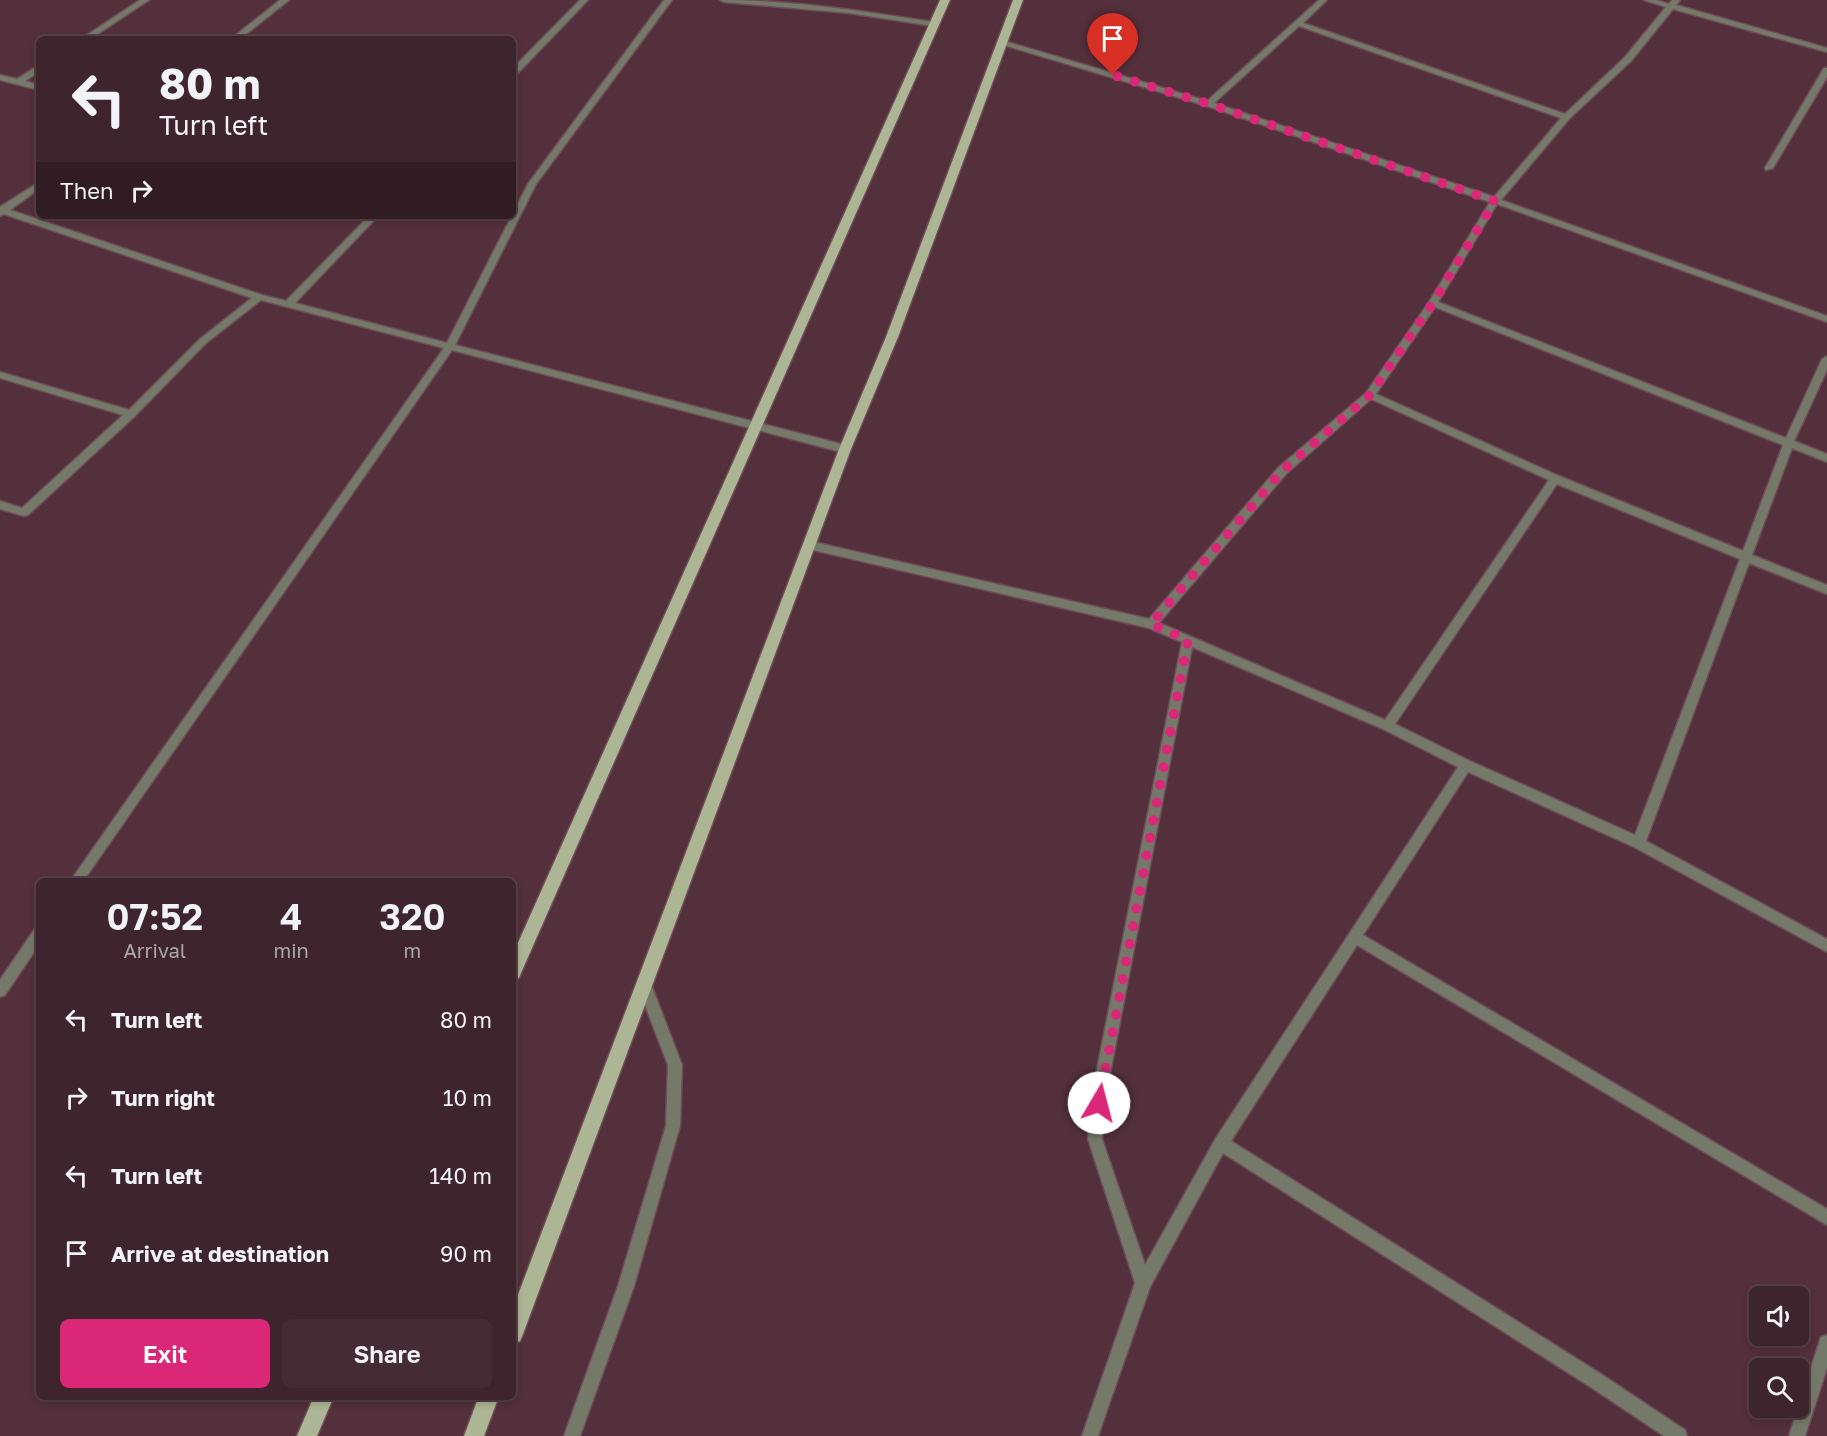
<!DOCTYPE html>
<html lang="en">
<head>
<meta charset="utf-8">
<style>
  body { margin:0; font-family:"Golos Text",sans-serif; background:#452c34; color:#f1f3f6; height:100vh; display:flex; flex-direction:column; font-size:22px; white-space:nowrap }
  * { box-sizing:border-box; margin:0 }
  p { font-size:20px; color:#ada4a9 }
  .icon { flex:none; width:33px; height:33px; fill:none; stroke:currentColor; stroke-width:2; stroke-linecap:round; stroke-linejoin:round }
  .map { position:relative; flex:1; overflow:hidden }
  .panel { position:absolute; left:36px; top:878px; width:480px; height:522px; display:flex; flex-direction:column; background:#3e242c; border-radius:9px; box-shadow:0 3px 9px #0003,0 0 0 2px #574148 }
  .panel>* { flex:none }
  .hud { position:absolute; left:36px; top:36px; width:480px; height:183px; border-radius:9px; box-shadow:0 3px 9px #0003,0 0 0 2px #574148; background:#3e242c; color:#f1f3f6; overflow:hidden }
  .fabs { position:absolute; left:1749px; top:1286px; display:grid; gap:12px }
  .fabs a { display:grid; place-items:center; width:60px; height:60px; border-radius:9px; background:#3e242c; box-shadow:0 3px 9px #0003,0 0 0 2px #574148; font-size:30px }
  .pin { position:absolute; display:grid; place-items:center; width:51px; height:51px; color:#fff; margin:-62px -26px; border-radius:50% 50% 50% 0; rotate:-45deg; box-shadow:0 0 6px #0007 }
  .pin .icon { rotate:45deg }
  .me { position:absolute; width:66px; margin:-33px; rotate:8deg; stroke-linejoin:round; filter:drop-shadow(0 0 4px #0008) }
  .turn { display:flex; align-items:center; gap:21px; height:126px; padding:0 24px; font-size:27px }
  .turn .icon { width:78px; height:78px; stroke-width:2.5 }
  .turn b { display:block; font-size:42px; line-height:51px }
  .then { display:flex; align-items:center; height:57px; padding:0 24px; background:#0003; gap:12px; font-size:22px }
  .eta { display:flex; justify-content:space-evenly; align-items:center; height:102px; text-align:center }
  .eta b { font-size:36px; font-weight:600; line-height:42px }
  .primary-button { display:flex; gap:12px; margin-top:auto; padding:12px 24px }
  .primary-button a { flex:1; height:69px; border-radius:9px; background:#db2777; color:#fff; font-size:24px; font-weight:600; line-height:69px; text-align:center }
  .primary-button a+a { background:#452c34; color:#f1f3f6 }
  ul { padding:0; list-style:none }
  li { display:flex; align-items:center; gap:18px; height:78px; padding:0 24px }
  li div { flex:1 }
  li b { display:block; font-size:22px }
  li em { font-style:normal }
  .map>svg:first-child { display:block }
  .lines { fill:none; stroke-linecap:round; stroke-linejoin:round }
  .lane-casing { stroke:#6e4d57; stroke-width:3 }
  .street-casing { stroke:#6e4d57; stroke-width:3 }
  .primary-casing { stroke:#6e4d57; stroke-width:3 }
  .lane { fill:#757969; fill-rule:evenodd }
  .street { fill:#757969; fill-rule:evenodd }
  .primary { fill:#acb594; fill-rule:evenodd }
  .route { stroke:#db2777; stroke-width:10; stroke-dasharray:0 18 }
</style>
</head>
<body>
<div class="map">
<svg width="1827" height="1436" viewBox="0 0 1827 1436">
  <rect width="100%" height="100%" fill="#53303b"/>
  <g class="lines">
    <g class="lane-casing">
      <path id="lane" d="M 645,981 L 650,983 L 652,987 L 682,1065 L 680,1126 L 634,1286 L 580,1436 L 564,1436 L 618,1286 L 666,1126 L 668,1065 L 638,987 L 640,983 Z"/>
    </g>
    <g class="street-casing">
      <path id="street" d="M 140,0 L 149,0 L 90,39 L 81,39 Z
        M 280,0 L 289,0 L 240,39 L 231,39 Z
        M 580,0 L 588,0 L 516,75 L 513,75 L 513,68 Z
        M 664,0 L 672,0 L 536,184 L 455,345 L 845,445 L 849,446 L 850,449 L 849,452 L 845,453 L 452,350 L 84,880 L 71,880 L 444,348 L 261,300 L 206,343 L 135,416 L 28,515 L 24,516 L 0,509 L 0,501 L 22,508 L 123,415 L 0,378 L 0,372 L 129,410 L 200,339 L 252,298 L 4,214 L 0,216 L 0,207 L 39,182 L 39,189 L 10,210 L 262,295 L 286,301 L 369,216 L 378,216 L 295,303 L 447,343 L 528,184 Z
        M 720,0 C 792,0 863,11 933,22 L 937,24 L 933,26 L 849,13 L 724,2 Z
        M 1319,0 L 1327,0 L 1303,23 L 1565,114 L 1625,57 L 1666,7 L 1644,0 L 1656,0 L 1669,4 L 1672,0 L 1680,0 L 1676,5 L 1827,48 L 1827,52 L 1673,9 L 1631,61 L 1569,119 L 1501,200 L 1827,316 L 1827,322 L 1497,204 L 1438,302 L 1786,438 L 1822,359 L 1827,356 L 1827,370 L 1794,441 L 1827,454 L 1827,462 L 1792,448 L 1752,555 L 1827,585 L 1827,594 L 1749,563 L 1646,841 L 1827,939 L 1827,952 L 1634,847 L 1468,772 L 1363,935 L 1827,1209 L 1827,1225 L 1357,945 L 1231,1141 L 1601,1374 L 1685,1430 L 1687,1436 L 1664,1436 L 1589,1386 L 1223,1153 L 1150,1287 L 1098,1436 L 1082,1436 L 1135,1283 L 1088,1139 L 1094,1084 L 1182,642 L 1149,628 L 809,549 L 804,545 L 809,541 L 1149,619 L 1278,468 L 1366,393 L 1429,302 L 1490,202 L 1207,106 L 997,43 L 1004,41 L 1207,101 ZM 1299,26 L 1561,118 L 1494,197 L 1214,103 ZM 1435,307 L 1783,445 L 1743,551 L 1559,476 L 1376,394 ZM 1371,399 L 1549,480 L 1385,720 L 1159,623 L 1286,474 ZM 1557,484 L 1740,559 L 1635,835 L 1470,761 L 1395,724 ZM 1192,647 L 1383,729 L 1458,767 L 1216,1138 L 1145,1265 L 1102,1139 L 1108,1084 Z
        M 36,67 L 39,67 L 39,72 L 25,81 L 39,85 L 39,90 L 0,80 L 0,75 L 17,79 Z
        M 1824,68 L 1827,68 L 1827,77 L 1773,168 L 1766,170 L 1765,168 Z
        M 39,928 L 39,945 L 5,995 L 0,997 L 0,980 L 34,930 Z
        M 1827,1335 L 1827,1368 L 1805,1436 L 1789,1436 L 1819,1343 L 1821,1337 Z"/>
    </g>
    <g class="primary-casing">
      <path id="primary" d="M 940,0 L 950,0 L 521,973 L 519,978 L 513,981 L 513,954 Z
        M 1013,0 L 1023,0 L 898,337 L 851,449 L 523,1334 L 520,1341 L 513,1344 L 513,1308 L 839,449 L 886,337 Z
        M 314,1396 L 334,1396 L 317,1436 L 297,1436 Z
        M 479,1396 L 499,1396 L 484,1436 L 464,1436 Z"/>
    </g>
    <use href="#lane" class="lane"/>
    <use href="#street" class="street"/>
    <use href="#primary" class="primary"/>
  </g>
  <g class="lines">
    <path class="route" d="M 1099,1103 L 1188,640 L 1151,624 L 1282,471 L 1370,395 L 1433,303 L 1495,201 L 1209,104 L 1113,75"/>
  </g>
</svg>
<div class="fabs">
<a><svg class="icon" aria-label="sound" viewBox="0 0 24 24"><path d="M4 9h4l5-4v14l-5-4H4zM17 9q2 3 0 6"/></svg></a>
<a><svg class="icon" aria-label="search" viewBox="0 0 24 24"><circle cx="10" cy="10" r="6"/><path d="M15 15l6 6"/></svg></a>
</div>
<div class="pin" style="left:1113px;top:75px;background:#d93025"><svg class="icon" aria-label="arrive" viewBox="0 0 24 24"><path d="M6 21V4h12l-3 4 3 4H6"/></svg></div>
<svg class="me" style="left:1099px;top:1103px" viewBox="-20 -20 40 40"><circle r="19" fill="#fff"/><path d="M0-13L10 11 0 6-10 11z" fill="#db2777"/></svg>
<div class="hud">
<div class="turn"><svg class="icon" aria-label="left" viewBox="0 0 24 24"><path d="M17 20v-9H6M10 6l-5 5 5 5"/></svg><div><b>80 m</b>Turn left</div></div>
<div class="then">Then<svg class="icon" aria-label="right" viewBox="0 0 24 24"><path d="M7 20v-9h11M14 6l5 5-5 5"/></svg></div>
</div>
<section class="panel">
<div class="eta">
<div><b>07:52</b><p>Arrival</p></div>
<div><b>4</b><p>min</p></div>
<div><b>320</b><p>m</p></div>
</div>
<ul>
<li><svg class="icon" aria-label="left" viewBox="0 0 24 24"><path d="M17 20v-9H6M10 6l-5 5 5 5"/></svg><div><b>Turn left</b></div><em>80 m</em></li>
<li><svg class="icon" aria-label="right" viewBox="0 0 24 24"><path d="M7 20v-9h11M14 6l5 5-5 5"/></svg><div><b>Turn right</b></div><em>10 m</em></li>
<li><svg class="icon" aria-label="left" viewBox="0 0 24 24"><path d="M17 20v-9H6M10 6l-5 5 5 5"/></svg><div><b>Turn left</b></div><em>140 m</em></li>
<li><svg class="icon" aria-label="arrive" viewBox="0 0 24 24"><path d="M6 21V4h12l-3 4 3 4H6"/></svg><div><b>Arrive at destination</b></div><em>90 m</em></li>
</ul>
<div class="primary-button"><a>Exit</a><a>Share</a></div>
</section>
</div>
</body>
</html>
